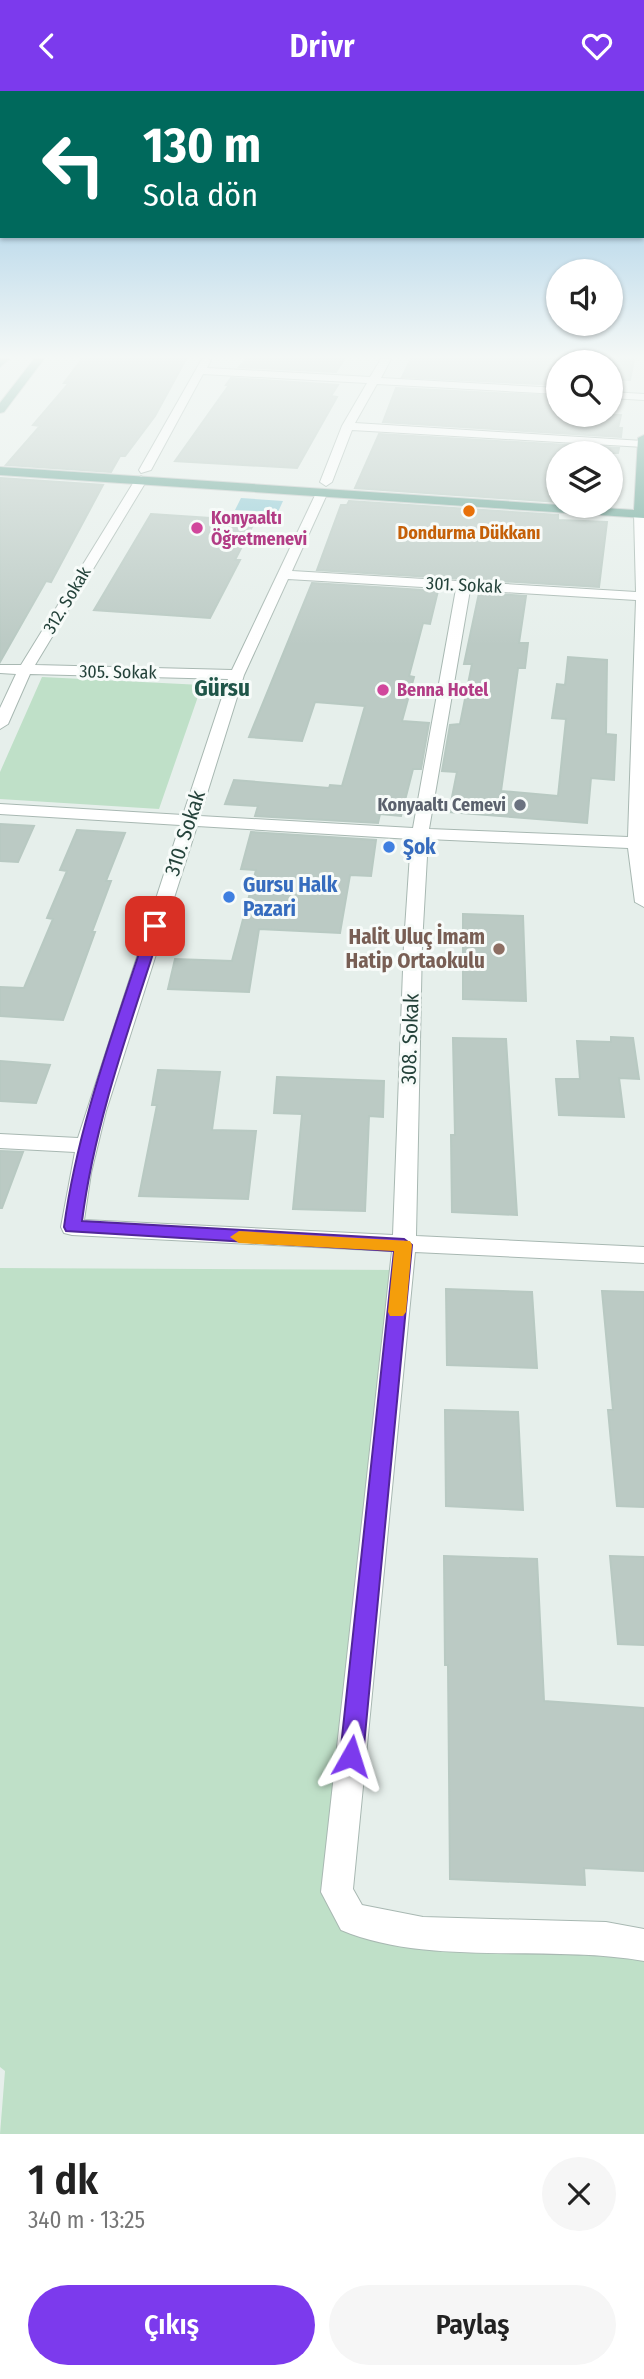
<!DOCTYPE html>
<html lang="tr">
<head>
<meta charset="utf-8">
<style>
  body { margin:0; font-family:"Fira Sans Condensed",sans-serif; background:#f6f6f6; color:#222; height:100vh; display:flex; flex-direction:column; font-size:26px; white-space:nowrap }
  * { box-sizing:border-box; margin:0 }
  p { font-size:23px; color:#767676 }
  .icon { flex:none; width:38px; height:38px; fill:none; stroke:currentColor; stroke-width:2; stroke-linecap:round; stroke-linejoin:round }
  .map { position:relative; height:2043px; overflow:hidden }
  .sheet { display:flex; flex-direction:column; background:#fff; flex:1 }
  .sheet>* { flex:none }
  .banner { position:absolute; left:0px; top:0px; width:644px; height:147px; box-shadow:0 2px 5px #0004; background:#00695c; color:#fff; overflow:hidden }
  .controls { position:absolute; left:546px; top:168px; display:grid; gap:14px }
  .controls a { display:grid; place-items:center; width:77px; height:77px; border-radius:50%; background:#fff; box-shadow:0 2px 5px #0004; font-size:35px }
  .pin { position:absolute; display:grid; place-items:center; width:60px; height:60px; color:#fff; margin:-30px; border-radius:14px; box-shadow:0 4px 10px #0006 }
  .me { position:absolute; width:77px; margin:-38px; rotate:6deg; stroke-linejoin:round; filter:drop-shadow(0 0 5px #0008) }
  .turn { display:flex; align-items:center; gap:24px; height:147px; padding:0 28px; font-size:32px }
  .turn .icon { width:91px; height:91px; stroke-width:2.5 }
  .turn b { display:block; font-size:49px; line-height:60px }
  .round { display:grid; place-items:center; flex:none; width:74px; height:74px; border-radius:37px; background:#f6f6f6 }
  .summary { display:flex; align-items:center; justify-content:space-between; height:119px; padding:0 28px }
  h1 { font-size:42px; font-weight:600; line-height:52px }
  .action { display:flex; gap:14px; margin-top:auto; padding:14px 28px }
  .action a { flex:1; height:80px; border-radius:42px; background:#7c3aed; color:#fff; font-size:28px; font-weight:600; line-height:80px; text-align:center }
  .action a+a { background:#f6f6f6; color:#222 }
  header { display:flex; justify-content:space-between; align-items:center; height:91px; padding:0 28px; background:#7c3aed; color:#fff; font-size:32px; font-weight:600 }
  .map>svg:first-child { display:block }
  .green { fill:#bfe0c8 }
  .water { fill:#8ec9d4 }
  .building { fill:#bbcac4; stroke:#b8c9c2; stroke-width:2 }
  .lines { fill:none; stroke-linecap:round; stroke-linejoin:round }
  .minor-casing { stroke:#a8b8b2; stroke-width:2 }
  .major-casing { stroke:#c2cac8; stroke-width:2 }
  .minor { fill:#fff; fill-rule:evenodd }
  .major { fill:#6aa596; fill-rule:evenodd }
  .route { fill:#7c3aed; stroke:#51269a; stroke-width:2 }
  .slow { fill:#f59e0b }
  .food-dot { fill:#e8710a; stroke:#f7fbf9; stroke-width:2.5 }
  .hotel-dot { fill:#d1479c; stroke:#f7fbf9; stroke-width:2.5 }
  .worship-dot { fill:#6b7280; stroke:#f7fbf9; stroke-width:2.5 }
  .shop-dot { fill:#3f7fe0; stroke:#f7fbf9; stroke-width:2.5 }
  .education-dot { fill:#8d6e63; stroke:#f7fbf9; stroke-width:2.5 }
  .labels { text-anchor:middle; stroke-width:6; stroke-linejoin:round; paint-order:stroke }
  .far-hotel-label { font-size:18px; font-weight:bold; fill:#b23c85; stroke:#f7fbf9; text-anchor:start }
  .far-food-label { font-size:18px; font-weight:bold; fill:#c56008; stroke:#f7fbf9 }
  .far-street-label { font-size:18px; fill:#24423a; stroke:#f7fbf9 }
  .far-worship-label { font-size:18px; font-weight:bold; fill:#5b616d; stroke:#f7fbf9; text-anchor:end }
  .street-label { font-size:21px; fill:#24423a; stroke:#f7fbf9 }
  .shop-label { font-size:21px; font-weight:bold; fill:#366cbe; stroke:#f7fbf9; text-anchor:start }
  .education-label { font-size:21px; font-weight:bold; fill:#785e54; stroke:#f7fbf9; text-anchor:end }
  .far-district-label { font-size:23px; font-weight:bold; fill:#1f5548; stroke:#f7fbf9 }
</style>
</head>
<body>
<header><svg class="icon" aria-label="back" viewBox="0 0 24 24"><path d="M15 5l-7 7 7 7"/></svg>Drivr<svg class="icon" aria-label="heart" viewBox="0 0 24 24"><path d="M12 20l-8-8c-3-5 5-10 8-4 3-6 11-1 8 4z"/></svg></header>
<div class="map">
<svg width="644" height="2043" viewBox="0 0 644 2043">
  <rect width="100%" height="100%" fill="#e6efeb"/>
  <path class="green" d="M 42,586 L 202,594 L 159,718 L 0,708 L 0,681 Z
    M 0,1177 L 401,1179 L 337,1801 L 353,1828 L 644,1867 L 644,2043 L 0,2043 L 5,1980 L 0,1976 Z"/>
  <path class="water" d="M 241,407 L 283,410 L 278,421 L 235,419 Z"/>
  <path class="building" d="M 82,268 L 186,268 L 155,325 L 125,365 L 120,365 L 111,381 L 6,374 L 40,335 L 33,334 L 69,292 L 64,292 Z
    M 246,268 L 344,268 L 336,281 L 239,276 Z
    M 411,268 L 558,268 L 558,294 L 402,286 Z
    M 611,268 L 634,269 L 630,289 L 611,288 Z
    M 231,287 L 338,294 L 331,305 L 337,306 L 297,377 L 175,370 L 229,294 L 226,294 Z
    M 396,297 L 558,305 L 558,324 L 621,324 L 618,337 L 622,337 L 621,346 L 383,331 Z
    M 379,343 L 619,357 L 618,362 L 558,362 L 558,411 L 355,397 Z
    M 0,387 L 103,394 L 51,491 L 46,490 L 0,571 Z
    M 349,410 L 558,424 L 558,429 L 607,431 L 599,496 L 317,479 L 341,414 L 347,414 Z
    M 151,423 L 255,430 L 235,469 L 240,469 L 210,527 L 94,519 Z
    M 312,492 L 438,500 L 430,533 L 423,532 L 409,585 L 414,586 L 402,630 L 429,632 L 421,678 L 413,678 L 401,725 L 380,723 L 378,732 L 255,725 L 258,715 L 225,713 L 234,689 L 329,697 L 330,694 L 342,695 L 365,615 L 315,611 L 302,650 L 249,646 Z
    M 479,502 L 526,505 L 519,552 L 528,552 L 525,577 L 518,577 L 501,700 L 558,705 L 566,628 L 552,627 L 557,593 L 565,594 L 568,566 L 607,569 L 606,643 L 616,644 L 614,689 L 591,687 L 587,732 L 449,721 L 457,681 L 442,680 L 450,634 L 460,633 L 472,573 L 464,573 Z
    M 0,733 L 34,735 L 18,771 L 0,770 Z
    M 77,739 L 125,742 L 106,790 L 111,790 L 92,841 L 95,841 L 63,929 L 0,925 L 0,896 L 24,897 L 53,828 L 47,827 L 67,780 L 60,779 Z
    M 251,741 L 376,749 L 371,785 L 350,784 L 340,842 L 259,838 L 249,901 L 168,898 L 175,868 L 232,870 L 256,779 L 241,778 Z
    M 463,823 L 523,825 L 526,910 L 463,908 Z
    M 611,946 L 633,947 L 639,988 L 619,987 L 624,1026 L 559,1024 L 556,988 L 580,988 L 577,950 L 611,951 Z
    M 453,947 L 506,948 L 517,1124 L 452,1121 L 451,1044 L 455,1044 Z
    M 0,970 L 50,974 L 36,1012 L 0,1010 Z
    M 158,979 L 220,981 L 212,1039 L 256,1040 L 248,1108 L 139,1105 L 157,1014 L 152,1014 Z
    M 277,986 L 384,990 L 383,1026 L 369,1025 L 365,1120 L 293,1118 L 302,1023 L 274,1022 Z
    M 0,1060 L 23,1061 L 2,1117 L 0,1117 Z
    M 446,1198 L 532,1201 L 537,1277 L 447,1274 Z
    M 602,1200 L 644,1201 L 644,1416 L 617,1415 L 608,1319 L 613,1319 Z
    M 445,1319 L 518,1321 L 523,1419 L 446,1415 Z
    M 444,1465 L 537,1468 L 544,1610 L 644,1617 L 644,1780 L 584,1777 L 585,1794 L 450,1788 L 448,1574 L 445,1574 Z
    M 610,1465 L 644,1466 L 644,1554 L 618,1553 Z"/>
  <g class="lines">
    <g class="minor-casing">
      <path id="minor" d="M 202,268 L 211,269 L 207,277 L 370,286 L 381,268 L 391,268 L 381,287 L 558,297 L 558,303 L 377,293 L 355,332 L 643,350 L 644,356 L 352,339 L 332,391 L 326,395 L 320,391 L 342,335 L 367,292 L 203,283 L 151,379 L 141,382 L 139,379 Z
        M 611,301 L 644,303 L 644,309 L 611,307 Z
        M 141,385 L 147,389 L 35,574 L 232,579 L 318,398 L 328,401 L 292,480 L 636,501 L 634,423 L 644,420 L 644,816 L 635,811 L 628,757 L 428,748 L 422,853 L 416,1145 L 644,1156 L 644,1172 L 415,1161 L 353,1798 L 362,1814 L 423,1826 L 606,1831 L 644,1838 L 644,1870 C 549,1853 428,1876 341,1839 L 321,1801 L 392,1160 L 72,1144 L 64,1142 L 61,1136 L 75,1061 L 0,1057 L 0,1043 L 78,1047 L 180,734 L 0,723 L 0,713 L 183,724 L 228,588 L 30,583 L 8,633 L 0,638 L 0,617 L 16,583 L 0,582 L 0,574 L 21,574 L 135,389 ZM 288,488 L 456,498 L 413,737 L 200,725 L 244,584 ZM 470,499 L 636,509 L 628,746 L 429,738 ZM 197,735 L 411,748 L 404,853 L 393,1144 L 84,1129 L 91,1082 L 106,1020 Z"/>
    </g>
    <g class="major-casing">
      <path id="major" d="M 0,268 L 9,268 L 0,276 Z
        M 34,268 L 44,268 L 4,321 L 0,322 L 0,312 Z
        M 644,344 L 644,427 L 0,384 L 0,376 L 634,419 L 638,347 Z"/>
    </g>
    <use href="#minor" class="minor"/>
    <use href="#major" class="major"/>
  </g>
  <linearGradient id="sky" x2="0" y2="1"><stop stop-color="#84bce0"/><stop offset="0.48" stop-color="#f4f8f6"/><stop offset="1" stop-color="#f4f8f6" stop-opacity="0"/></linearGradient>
  <rect width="644" height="554" fill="url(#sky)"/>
  <path class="route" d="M 155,831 L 162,835 C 131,932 95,1029 82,1130 L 404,1148 L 412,1154 L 363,1665 L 359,1673 L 351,1676 L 343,1673 L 340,1665 L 394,1160 L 66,1140 L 64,1136 C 78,1032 116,934 148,835 Z"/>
  <path class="slow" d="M 239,1140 L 410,1150 L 412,1154 L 406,1221 L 403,1225 L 390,1225 L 388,1221 L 394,1160 L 239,1152 L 230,1146 Z"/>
  <circle class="food-dot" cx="469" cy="420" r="7"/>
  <g class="hotel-dot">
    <circle cx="197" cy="437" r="7"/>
    <circle cx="383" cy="599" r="7"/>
  </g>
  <circle class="worship-dot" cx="520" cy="714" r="7"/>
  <g class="shop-dot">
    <circle cx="389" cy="756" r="7"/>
    <circle cx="229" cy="806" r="7"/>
  </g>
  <circle class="education-dot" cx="499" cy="858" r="7"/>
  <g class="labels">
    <g class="far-hotel-label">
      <text x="211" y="433">Konyaaltı<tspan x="211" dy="21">Öğretmenevi</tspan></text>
      <text x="397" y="605">Benna Hotel</text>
    </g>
    <g class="far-food-label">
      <text x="469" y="448">Dondurma Dükkanı</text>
    </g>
    <g class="far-street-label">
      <text transform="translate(464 494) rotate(3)" y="6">301. Sokak</text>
      <text transform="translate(67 509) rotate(-59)" y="6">312. Sokak</text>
      <text transform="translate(118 581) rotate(1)" y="6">305. Sokak</text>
    </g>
    <g class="far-worship-label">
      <text x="506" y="720">Konyaaltı Cemevi</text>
    </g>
    <g class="street-label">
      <text transform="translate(185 742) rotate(-72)" y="7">310. Sokak</text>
      <text transform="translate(410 948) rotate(-88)" y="7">308. Sokak</text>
    </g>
    <g class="shop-label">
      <text x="403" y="763">Şok</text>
      <text x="243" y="801">Gursu Halk<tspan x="243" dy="24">Pazari</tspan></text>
    </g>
    <g class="education-label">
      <text x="485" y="853">Halit Uluç İmam<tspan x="485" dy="24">Hatip Ortaokulu</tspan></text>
    </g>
    <g class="far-district-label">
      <text x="222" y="605">Gürsu</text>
    </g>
  </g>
</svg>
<div class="controls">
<a><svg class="icon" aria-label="sound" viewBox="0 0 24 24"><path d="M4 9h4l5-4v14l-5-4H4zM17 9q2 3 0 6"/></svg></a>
<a><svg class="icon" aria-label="search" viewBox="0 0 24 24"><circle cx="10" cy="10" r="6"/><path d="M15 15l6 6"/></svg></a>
<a><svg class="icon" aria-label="layers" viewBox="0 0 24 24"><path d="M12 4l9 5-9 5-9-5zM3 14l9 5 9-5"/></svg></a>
</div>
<div class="pin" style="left:155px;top:835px;background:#d93025"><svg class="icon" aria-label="arrive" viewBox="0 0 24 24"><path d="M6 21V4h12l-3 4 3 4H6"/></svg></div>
<svg class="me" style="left:351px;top:1665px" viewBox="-20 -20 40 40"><path d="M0-17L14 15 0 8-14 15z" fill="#7c3aed" stroke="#fff" stroke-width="4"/></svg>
<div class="banner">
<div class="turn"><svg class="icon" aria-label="left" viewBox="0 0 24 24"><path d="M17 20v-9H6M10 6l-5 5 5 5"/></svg><div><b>130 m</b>Sola dön</div></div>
</div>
</div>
<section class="sheet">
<div class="summary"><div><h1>1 dk</h1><p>340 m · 13:25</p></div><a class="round"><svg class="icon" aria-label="close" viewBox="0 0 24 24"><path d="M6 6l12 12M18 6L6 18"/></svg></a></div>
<div class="action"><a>Çıkış</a><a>Paylaş</a></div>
</section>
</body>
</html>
